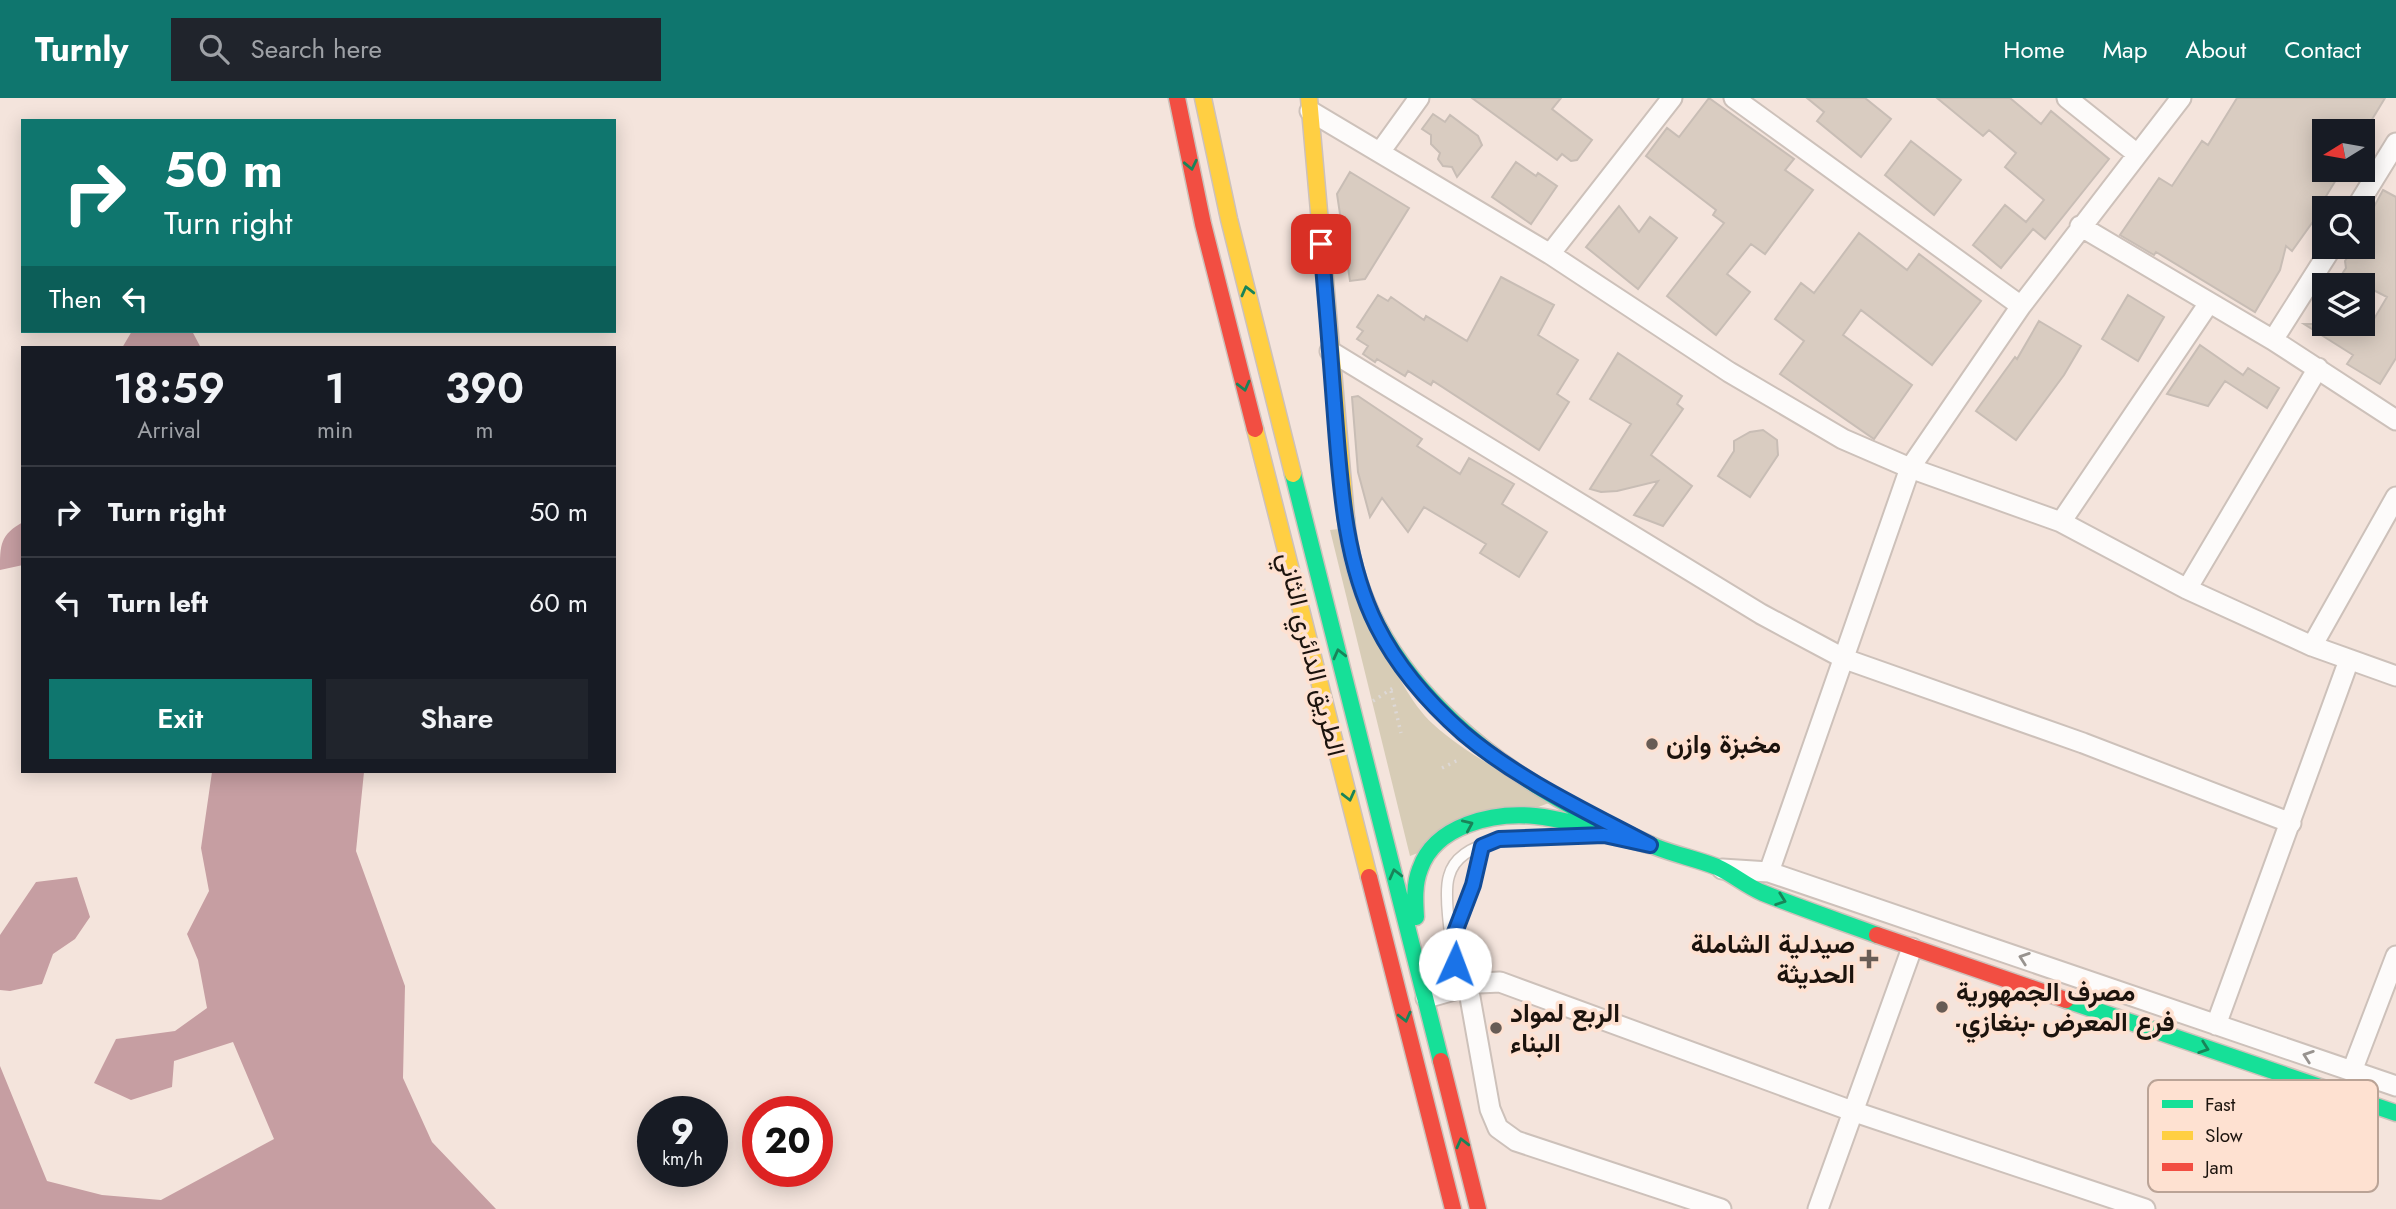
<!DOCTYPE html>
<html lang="en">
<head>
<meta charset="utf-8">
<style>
  body { margin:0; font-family:Jost,Vazirmatn,sans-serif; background:#20242c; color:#f1f3f6; height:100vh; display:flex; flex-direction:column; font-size:26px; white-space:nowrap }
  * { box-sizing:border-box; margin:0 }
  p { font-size:23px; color:#9ea1a6 }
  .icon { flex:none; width:38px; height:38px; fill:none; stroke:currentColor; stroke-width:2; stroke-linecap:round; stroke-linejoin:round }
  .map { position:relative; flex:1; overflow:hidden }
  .details { position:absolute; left:21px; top:248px; width:595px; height:427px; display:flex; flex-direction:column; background:#171b24; border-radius:0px; box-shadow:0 4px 18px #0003 }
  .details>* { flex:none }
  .banner { position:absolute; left:21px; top:21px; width:595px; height:214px; border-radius:0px; box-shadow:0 4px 18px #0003; background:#0f766e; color:#fff; overflow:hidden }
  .needle { width:46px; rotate:259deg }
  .controls { position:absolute; left:2312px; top:21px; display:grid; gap:14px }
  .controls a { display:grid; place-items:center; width:63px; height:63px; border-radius:0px; background:#171b24; box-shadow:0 4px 18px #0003; font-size:35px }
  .speed { position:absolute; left:637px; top:998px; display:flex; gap:14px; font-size:35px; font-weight:700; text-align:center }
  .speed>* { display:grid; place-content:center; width:91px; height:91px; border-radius:50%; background:#171b24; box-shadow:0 4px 18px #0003; line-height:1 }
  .speed small { font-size:18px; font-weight:400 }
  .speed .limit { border:10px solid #d22; background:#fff; color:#111 }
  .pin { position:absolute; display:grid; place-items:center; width:60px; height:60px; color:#fff; margin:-30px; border-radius:14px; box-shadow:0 4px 10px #0006 }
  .me { position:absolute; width:77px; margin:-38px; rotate:2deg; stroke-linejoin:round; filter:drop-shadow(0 0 5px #0008) }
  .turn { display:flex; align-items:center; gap:24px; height:147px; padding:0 28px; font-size:32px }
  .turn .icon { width:91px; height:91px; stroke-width:2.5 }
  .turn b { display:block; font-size:49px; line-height:60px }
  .then { display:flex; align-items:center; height:66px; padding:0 28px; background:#0003; gap:14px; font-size:26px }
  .eta { display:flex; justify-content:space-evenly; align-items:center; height:119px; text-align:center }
  .eta b { font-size:42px; font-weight:600; line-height:49px }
  .cta { display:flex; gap:14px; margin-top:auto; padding:14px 28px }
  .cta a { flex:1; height:80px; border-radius:0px; background:#0f766e; color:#fff; font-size:28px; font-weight:600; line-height:80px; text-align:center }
  .cta a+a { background:#20242c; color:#f1f3f6 }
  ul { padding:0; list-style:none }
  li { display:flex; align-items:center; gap:21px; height:91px; padding:0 28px; border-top:2px solid #363941 }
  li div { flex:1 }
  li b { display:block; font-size:26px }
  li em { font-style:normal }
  header { display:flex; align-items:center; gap:42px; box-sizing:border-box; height:98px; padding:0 35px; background:#0f766e; color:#fff }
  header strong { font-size:33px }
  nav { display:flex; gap:38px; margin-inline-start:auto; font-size:24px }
  .search { width:490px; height:63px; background:#20242c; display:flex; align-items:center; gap:18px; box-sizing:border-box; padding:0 24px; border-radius:0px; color:#9ea1a6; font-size:26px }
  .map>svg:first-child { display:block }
  .green { fill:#d7ccb6 }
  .water { fill:#c69ea2 }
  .building { fill:#d9ccc1; stroke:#c8bdb5; stroke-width:2 }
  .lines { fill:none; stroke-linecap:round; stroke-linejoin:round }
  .lane-casing { stroke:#cdc1ba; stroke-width:13 }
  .street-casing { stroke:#cdc1ba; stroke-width:23 }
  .fast-casing { stroke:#cdc1ba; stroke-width:19 }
  .slow-casing { stroke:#cdc1ba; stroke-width:19 }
  .jam-casing { stroke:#cdc1ba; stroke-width:19 }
  .path { stroke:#ddd8d6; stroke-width:3.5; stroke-dasharray:2 5; stroke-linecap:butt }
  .lane { stroke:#fdfbfa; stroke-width:10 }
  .street { stroke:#fdfbfa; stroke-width:19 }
  .fast { stroke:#16e098; stroke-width:16 }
  .slow { stroke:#ffcf43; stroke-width:16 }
  .jam { stroke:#f24e42; stroke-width:16 }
  .oneway { stroke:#198459 }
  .oneway2 { stroke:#98938f }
  .route-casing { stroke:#114b97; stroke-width:18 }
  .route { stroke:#1a73e8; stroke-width:12 }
  .poi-dot { fill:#685c55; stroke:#fee1d1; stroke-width:2.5 }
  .labels { text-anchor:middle; stroke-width:7; stroke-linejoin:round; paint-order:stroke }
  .street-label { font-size:26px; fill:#1c130d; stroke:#fee1d1 }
  .poi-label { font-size:26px; font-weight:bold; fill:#1c130d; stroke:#fee1d1; text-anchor:start }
  .key { fill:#fee1d1; stroke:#baa396; stroke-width:2 }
  .key-label { font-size:19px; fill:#1c130d }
</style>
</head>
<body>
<header>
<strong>Turnly</strong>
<div class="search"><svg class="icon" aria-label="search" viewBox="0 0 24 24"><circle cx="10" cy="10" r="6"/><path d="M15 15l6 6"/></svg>Search here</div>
<nav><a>Home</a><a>Map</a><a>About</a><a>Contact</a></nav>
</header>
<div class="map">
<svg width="2396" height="1111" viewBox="0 0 2396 1111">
  <rect width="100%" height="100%" fill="#f4e4dc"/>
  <path class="green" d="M 1339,431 C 1362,487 1389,585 1433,626 C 1468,658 1513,679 1554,703 L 1410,758 L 1330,432 Z"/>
  <path class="water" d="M 132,233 L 192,233 L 201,250 L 122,250 Z
    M 23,424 L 23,467 L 0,472 C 0,447 0,437 23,424 Z
    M 212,674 L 364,674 L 356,753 L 405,888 L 403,980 L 432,1044 L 496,1111 L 0,1111 L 0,968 L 47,1083 L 102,1097 L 161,1102 L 274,1041 L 233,944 L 174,963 L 172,989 L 131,1002 L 94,985 L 116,941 L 175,933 L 207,910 L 198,862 L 187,836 L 209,793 L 201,750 Z
    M 77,779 L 90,819 L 75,841 L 53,856 L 42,886 L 10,893 L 0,892 L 0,837 L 36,784 Z"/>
  <path class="building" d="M 1472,0 L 1561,0 L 1552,11 L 1592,42 L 1577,62 L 1571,63 L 1562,56 L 1557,62 Z
    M 1709,0 L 1794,61 L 1785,72 L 1813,92 L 1765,156 L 1751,146 L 1727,176 L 1750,194 L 1716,237 L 1667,198 L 1724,125 L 1713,117 L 1716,112 L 1646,58 L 1667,30 L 1679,39 Z
    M 1807,0 L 1865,0 L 1891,21 L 1861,59 L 1817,23 L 1824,14 Z
    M 1937,0 L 2010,0 L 2041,26 L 2051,13 L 2109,61 L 2045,141 L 2033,131 L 2001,170 L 1973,147 L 2005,107 L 2026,124 L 2044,102 L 2005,69 L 2016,55 L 1989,32 L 1983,38 Z
    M 2237,0 L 2385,0 L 2365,33 L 2324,33 L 2324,72 L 2342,72 L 2317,113 L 2319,115 L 2292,153 L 2286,148 L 2280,172 L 2255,214 L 2156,154 L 2154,157 L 2120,137 L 2159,80 L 2172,88 L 2202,43 L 2208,47 Z
    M 1433,16 L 1445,24 L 1450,17 L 1478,38 L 1482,47 L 1457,79 L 1452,69 L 1443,68 L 1438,61 L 1440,55 L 1431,46 L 1431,37 L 1422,31 Z
    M 1911,43 L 1961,82 L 1934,117 L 1885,77 Z
    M 1516,64 L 1536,78 L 1538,75 L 1557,88 L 1531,126 L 1492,99 Z
    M 1350,74 L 1409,110 L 1365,181 L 1350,183 L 1337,96 Z
    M 2383,92 L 2396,99 L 2396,260 L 2380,286 L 2347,266 L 2353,257 L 2304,226 L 2371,226 L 2387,199 L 2342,176 L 2346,170 L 2345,163 L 2355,149 L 2362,149 L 2362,138 L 2367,131 L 2363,129 Z
    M 1619,108 L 1639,134 L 1650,119 L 1677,140 L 1638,191 L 1586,149 Z
    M 1859,135 L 1907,172 L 1919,156 L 1981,203 L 1932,267 L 1861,212 L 1843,237 L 1912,287 L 1874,341 L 1780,276 L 1804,243 L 1775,221 L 1801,185 L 1814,195 Z
    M 1501,179 L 1554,207 L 1538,237 L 1578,262 L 1557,296 L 1569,304 L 1539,352 L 1433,283 L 1431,287 L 1408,273 L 1405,278 L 1377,261 L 1375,264 L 1363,256 L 1368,248 L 1357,241 L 1363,233 L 1357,229 L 1378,197 L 1388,203 L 1391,199 L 1424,222 L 1426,218 L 1467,243 Z
    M 2128,197 L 2164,219 L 2138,263 L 2102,241 Z
    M 2039,223 L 2081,248 L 2064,277 L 2016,342 L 1976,313 L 2015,259 L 2017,261 Z
    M 2200,247 L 2243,277 L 2248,270 L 2279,290 L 2267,310 L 2225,283 L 2208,308 L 2167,296 Z
    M 1618,255 L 1682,298 L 1677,306 L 1683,311 L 1651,357 L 1692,388 L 1663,428 L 1634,417 L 1658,383 L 1617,393 L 1601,394 L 1590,391 L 1631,326 L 1590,301 Z
    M 1358,298 L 1422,341 L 1417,348 L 1460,376 L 1469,360 L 1514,386 L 1502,406 L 1547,434 L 1519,479 L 1480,455 L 1486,446 L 1424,409 L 1408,434 L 1382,400 L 1370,419 L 1358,374 L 1352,299 Z
    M 1763,332 L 1777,342 L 1778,357 L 1750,399 L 1718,378 L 1734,353 L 1734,343 L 1750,334 Z"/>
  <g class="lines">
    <g class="lane-casing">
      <path id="lane" d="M 1452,841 L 1473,787 L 1482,749
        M 1458,891 C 1455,865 1442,800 1449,778 C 1460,736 1535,738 1569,738"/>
    </g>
    <g class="street-casing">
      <path id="street" d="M 1734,0 L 2021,208
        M 2067,0 L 2137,56
        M 1310,13 L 1550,156 L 1729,274 L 1843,341 L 1910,370 L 2061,424 L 2187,491 L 2312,548 L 2396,578
        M 1380,54 L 1419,0
        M 2356,110 L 2396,45
        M 2080,128 L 2273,242 L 2396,322
        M 1550,156 L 1672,0
        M 2273,242 L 2332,149
        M 1330,253 L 1761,516 L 1845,561 L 2083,645 L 2291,725
        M 2061,424 L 2209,205
        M 2187,491 L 2318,270
        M 2312,548 L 2396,399
        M 1722,771 L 1769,774 L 2396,988
        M 1769,774 L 1910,370 L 2021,208 L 2181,0
        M 1468,888 L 1490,1011 L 1498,1030 L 1516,1043 L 1721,1111
        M 1426,900 L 1479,885 L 1500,884 L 1852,1013 L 2145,1111
        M 2216,927 L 2349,562
        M 2352,973 L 2396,858
        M 1818,1111 L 1912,850"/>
    </g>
    <g class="fast-casing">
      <path id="fast" d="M 1293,376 L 1441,963
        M 1346,420 C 1360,585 1516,690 1656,749 C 1676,757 1697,761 1717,769 C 1733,776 1746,788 1763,795 C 1800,810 1839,823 1877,837
        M 1416,819 C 1415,803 1414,786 1420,771 C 1435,727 1493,714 1535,718 C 1574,722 1612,738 1650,747
        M 2066,902 L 2396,1015"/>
    </g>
    <g class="slow-casing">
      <path id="slow" d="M 1203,0 L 1229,121 L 1293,376
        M 1309,0 L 1346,420
        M 1255,331 L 1369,779"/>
    </g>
    <g class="jam-casing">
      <path id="jam" d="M 1177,0 L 1203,126 L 1255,331
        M 1369,779 L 1453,1111
        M 1877,837 L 2066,902
        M 1441,963 L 1478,1111"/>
    </g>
    <path class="path" d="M 1391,593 L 1401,635
      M 1373,603 L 1393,590
      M 1442,670 L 1460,661"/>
    <use href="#lane" class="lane"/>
    <use href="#street" class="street"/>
    <use href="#fast" class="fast"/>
    <use href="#slow" class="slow"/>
    <use href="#jam" class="jam"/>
  </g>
  <defs><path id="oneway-chevron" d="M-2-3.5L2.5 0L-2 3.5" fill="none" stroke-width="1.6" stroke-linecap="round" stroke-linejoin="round" transform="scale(1.75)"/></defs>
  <g class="oneway">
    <use href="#oneway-chevron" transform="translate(1191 67) rotate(78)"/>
    <use href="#oneway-chevron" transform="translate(1247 193) rotate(-104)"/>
    <use href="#oneway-chevron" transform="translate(1244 288) rotate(76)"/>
    <use href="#oneway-chevron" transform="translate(1339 556) rotate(-104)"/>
    <use href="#oneway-chevron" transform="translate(1349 698) rotate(76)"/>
    <use href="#oneway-chevron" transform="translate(1468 727) rotate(-24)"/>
    <use href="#oneway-chevron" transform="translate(1395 776) rotate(-104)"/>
    <use href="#oneway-chevron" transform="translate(1781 802) rotate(20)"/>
    <use href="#oneway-chevron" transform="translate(1405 919) rotate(76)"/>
    <use href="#oneway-chevron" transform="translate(2204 950) rotate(19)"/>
    <use href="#oneway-chevron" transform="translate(1462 1045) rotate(-104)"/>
  </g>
  <g class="oneway2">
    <use href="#oneway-chevron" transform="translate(2024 860) rotate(-161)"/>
    <use href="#oneway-chevron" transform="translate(2308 958) rotate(-161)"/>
  </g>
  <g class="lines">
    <g class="route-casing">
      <path id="route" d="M 1321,146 C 1326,199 1330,252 1334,305 C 1340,380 1343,460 1377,528 C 1398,570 1429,605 1463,635 C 1517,681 1588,714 1650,747 L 1604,737 L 1499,741 L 1482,748 L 1473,787 L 1452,842 L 1455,866"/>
    </g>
    <use href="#route" class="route"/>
  </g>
  <g class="poi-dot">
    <circle cx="1652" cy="646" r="7"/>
    <path d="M1865.5 850.5h7v7h7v7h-7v7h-7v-7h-7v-7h7z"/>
    <circle cx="1942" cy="909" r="7"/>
    <circle cx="1496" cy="930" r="7"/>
  </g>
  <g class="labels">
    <g class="street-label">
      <text transform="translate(1312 556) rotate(76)" y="9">الطريق الدائري الثاني</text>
    </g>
    <g class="poi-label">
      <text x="1666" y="655">مخبزة وازن</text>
      <text x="1855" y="855" text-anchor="end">صيدلية الشاملة<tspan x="1855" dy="30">الحديثة</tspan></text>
      <text x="1956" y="903">مصرف الجمهورية<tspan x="1956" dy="30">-فرع المعرض -بنغازي</tspan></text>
      <text x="1510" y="924">الربع لمواد<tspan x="1510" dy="30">البناء</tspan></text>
    </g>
  </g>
  <rect x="2148" y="982" width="230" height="112" rx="10" class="key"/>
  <rect x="2162" y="1002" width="31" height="8" fill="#16e098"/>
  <rect x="2162" y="1033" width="31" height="9" fill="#ffcf43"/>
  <rect x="2162" y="1065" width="31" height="8" fill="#f24e42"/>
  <g class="key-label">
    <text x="2205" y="1013">Fast</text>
    <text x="2205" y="1044">Slow</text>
    <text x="2205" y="1076">Jam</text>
  </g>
</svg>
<div class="controls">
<a><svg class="needle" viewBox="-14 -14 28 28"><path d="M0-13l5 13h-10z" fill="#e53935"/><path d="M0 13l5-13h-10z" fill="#9ea1a6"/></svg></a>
<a><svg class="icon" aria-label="search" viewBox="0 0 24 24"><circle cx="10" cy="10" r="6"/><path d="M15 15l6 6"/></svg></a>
<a><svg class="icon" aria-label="layers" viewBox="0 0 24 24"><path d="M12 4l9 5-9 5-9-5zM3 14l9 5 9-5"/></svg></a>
</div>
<div class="speed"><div>9<small>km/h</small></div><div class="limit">20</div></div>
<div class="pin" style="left:1321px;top:146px;background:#d93025"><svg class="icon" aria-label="arrive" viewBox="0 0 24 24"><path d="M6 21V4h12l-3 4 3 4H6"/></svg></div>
<svg class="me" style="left:1455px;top:866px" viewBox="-20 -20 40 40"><circle r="19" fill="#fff"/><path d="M0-13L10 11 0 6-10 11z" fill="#1a73e8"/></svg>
<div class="banner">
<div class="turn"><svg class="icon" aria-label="right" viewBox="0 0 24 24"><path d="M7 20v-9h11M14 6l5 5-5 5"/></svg><div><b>50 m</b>Turn right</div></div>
<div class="then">Then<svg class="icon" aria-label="left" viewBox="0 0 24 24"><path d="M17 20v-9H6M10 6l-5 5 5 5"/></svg></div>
</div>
<section class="details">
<div class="eta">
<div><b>18:59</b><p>Arrival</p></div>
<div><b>1</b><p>min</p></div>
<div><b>390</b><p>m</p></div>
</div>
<ul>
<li><svg class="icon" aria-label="right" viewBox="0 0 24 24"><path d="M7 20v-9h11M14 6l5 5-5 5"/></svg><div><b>Turn right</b></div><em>50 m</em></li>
<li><svg class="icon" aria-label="left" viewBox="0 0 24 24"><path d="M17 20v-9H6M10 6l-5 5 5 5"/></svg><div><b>Turn left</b></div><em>60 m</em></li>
</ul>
<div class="cta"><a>Exit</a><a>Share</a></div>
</section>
</div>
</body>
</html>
